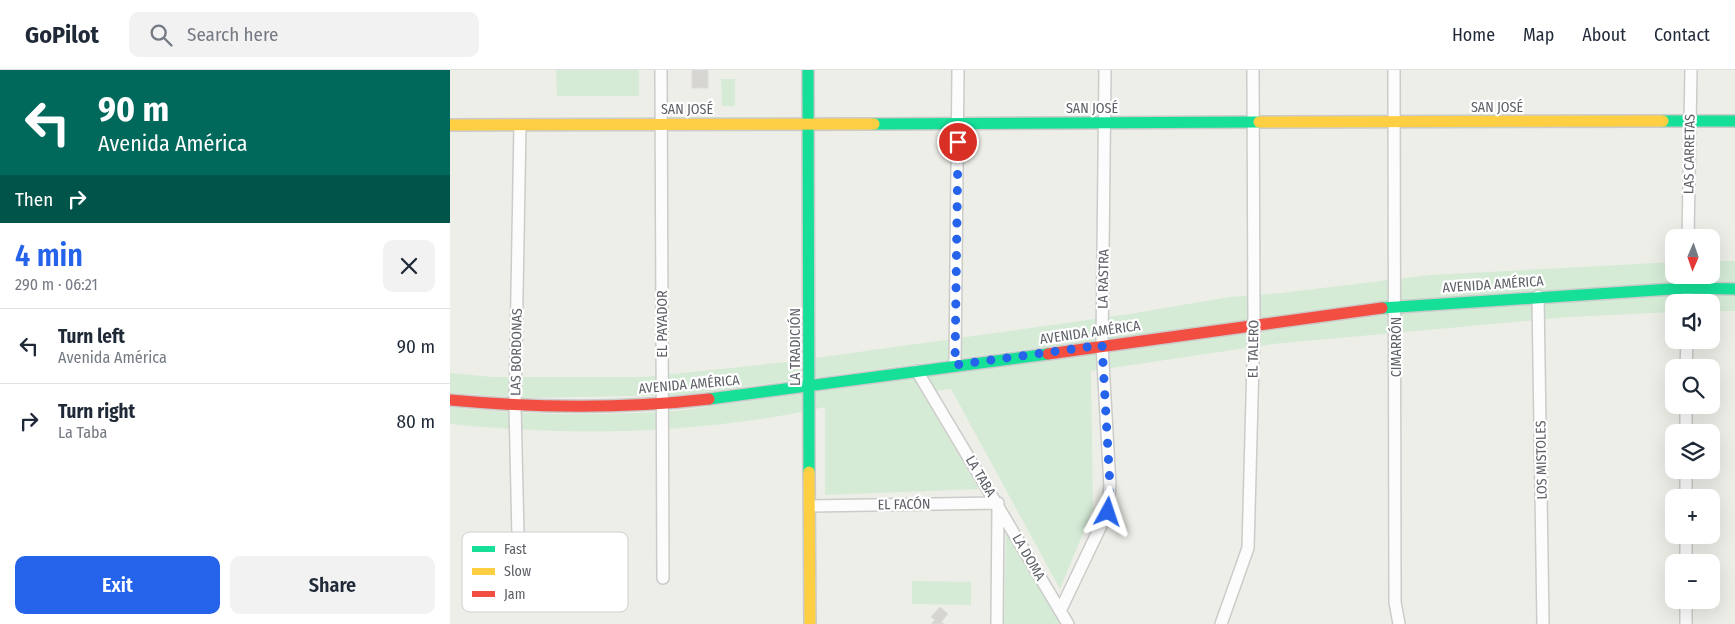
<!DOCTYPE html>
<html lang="en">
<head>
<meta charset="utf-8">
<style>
  body { margin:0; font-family:"Fira Sans Condensed",sans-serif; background:#f2f2f3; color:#1f2937; height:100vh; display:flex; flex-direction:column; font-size:19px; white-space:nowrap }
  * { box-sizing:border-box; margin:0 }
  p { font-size:16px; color:#747a83 }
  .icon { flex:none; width:28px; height:28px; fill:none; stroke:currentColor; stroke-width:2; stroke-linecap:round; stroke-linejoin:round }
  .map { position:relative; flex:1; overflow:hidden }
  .drawer { display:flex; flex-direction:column; background:#fff; width:450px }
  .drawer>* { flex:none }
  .guide { background:#00695c; color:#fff; overflow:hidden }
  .needle { width:32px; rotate:182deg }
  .buttons { position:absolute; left:1215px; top:159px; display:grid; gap:10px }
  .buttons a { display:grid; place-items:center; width:55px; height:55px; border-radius:10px; background:#fff; box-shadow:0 5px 20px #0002; font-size:25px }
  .pin { position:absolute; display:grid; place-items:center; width:42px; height:42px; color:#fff; margin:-21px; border:2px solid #fff; border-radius:50%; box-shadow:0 1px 5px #0007 }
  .me { position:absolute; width:55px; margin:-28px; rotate:5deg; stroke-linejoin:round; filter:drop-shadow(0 0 4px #0008) }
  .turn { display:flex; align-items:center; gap:18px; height:105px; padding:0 15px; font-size:22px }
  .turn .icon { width:65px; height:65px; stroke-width:2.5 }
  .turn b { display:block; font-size:35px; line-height:42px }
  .then { display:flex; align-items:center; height:48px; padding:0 15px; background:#0003; gap:10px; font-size:19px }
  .round { display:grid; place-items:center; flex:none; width:52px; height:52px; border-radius:10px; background:#f2f2f3 }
  .overview { display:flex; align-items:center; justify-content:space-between; height:85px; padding:0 15px }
  h1 { font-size:30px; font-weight:600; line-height:38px; color:#2563eb }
  .action { display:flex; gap:10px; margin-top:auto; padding:10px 15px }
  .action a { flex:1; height:58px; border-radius:10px; background:#2563eb; color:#fff; font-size:20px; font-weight:600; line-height:58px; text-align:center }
  .action a+a { background:#f2f2f3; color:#1f2937 }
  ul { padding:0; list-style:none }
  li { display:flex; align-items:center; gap:15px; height:75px; padding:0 15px; border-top:1px solid #e0e1e3 }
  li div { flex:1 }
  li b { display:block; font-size:19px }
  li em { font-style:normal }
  header { display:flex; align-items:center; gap:30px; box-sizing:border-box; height:70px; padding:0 25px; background:#fff; border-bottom:1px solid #e0e1e3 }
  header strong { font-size:24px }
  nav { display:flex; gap:28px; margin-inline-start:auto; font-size:18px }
  .search { width:350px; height:45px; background:#f2f2f3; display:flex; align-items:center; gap:12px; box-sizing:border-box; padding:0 18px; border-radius:10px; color:#747a83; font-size:19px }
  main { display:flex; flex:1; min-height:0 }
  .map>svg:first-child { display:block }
  .green { fill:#d5ebd6 }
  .building { fill:#d6d5d2; stroke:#deddd7 }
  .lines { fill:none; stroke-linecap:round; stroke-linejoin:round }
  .street-casing { stroke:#cbccca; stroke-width:14 }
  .fast-casing { stroke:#cacbca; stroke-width:14 }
  .slow-casing { stroke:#cacbca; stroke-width:14 }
  .jam-casing { stroke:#cacbca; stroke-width:14 }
  .street { stroke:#fcfcfc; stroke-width:11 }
  .fast { stroke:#16e098; stroke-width:11 }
  .slow { stroke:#ffcf43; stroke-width:11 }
  .jam { stroke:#f24e42; stroke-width:11 }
  .route { stroke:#2563eb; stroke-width:9; stroke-dasharray:0 16.2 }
  .labels { text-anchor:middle; stroke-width:4.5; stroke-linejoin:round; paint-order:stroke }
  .street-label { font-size:14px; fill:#5d6067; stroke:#fff }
  .key { fill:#fff; stroke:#cecfd1; stroke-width:1 }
  .key-label { font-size:14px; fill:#5d6067 }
</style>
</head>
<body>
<header>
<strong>GoPilot</strong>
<div class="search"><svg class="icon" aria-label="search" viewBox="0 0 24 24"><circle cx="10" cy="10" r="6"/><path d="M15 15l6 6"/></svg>Search here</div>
<nav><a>Home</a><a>Map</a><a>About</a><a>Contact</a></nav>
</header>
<main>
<section class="drawer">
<div class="guide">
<div class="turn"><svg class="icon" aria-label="left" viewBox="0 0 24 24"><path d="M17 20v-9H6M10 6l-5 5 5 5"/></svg><div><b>90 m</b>Avenida América</div></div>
<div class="then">Then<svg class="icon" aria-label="right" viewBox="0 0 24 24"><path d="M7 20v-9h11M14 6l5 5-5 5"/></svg></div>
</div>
<div class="overview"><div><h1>4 min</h1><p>290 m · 06:21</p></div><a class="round"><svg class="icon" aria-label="close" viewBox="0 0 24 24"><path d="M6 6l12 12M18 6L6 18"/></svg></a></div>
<ul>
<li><svg class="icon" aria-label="left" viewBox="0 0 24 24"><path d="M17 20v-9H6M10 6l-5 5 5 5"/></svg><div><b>Turn left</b><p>Avenida América</p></div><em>90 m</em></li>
<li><svg class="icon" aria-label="right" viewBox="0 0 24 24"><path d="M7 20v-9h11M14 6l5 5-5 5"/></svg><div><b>Turn right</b><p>La Taba</p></div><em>80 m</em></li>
</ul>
<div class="action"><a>Exit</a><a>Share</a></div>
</section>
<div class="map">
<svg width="1285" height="554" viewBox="0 0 1285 554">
  <rect width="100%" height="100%" fill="#eeeee8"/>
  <path class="green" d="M 106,0 L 189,0 L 189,26 L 107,26 Z
    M 271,9 L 285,9 L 285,36 L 272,36 Z
    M 1261,191 L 1285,191 L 1285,213 L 663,268 L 232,325 L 78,328 L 0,323 L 0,303 L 42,307 L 194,307 L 337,292 L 680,244 L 779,227 L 831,223 L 980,205 L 1224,192 L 1224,205 L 1261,205 Z
    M 1285,225 L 1285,241 L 1261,241 L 1261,232 L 1224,232 L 1224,242 L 1120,247 L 823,274 L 641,301 L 643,439 L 610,519 L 501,319 L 472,323 L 529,419 L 375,425 L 375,337 C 253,364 124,367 0,354 L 0,337 C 75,346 151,345 226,341 L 876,250 L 1036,235 L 1211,226 Z
    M 556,460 L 611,554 L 554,554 Z
    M 462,511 L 521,512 L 521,535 L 462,534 Z"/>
  <path class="building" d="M 242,0 L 258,0 L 258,18 L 242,18 Z
    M 490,537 L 498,544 L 491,552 L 494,554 L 481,554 L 485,550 L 481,547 Z"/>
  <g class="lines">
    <g class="street-casing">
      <path id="street" d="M 211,0 L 213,508
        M 944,0 L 945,532 L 949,554
        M 1238,168 L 1241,0
        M 1088,226 L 1093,554
        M 1237,232 L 1237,205
        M 505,295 L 508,0
        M 1236,298 L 1237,270
        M 467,301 L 618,554
        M 1236,362 L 1236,335
        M 1236,428 L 1236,400
        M 360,436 L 548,433
        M 1236,492 L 1236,465
        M 69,509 L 65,336 L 70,55
        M 610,541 L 657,443 L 660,416 L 652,275 L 655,0
        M 547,554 L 548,435
        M 771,554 L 798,478 L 804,254 L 803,0
        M 1236,554 L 1236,530"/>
    </g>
    <g class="fast-casing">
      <path id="fast" d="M 358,0 L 359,402
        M 1213,51 L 1285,51
        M 424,54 L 809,52
        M 932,238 L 1237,218 L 1285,219
        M 259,329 L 598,284"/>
    </g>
    <g class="slow-casing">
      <path id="slow" d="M 809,52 L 1213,51
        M 0,55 L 424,54
        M 359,402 L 360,554"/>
    </g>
    <g class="jam-casing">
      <path id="jam" d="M 598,284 L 932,238
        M 0,330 C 86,338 173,339 259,329"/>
    </g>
    <use href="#street" class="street"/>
    <use href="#fast" class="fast"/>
    <use href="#slow" class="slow"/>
    <use href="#jam" class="jam"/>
  </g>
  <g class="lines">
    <path class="route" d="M 508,72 L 505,295 L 652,275 L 660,416 L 658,442"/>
  </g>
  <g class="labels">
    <g class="street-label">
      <text x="1047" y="42">SAN JOSÉ</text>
      <text x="642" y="43">SAN JOSÉ</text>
      <text x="237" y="44">SAN JOSÉ</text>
      <text transform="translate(1239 84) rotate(-89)" y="5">LAS CARRETAS</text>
      <text transform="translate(653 209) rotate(-89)" y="5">LA RASTRA</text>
      <text transform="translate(1043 214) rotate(-4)" y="5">AVENIDA AMÉRICA</text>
      <text transform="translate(212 254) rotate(-90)" y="5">EL PAYADOR</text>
      <text transform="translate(640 262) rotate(-8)" y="5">AVENIDA AMÉRICA</text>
      <text transform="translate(345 277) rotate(-90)" y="5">LA TRADICIÓN</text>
      <text transform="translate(946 277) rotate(-90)" y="5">CIMARRÓN</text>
      <text transform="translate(803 279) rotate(-89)" y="5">EL TALERO</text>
      <text transform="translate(66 282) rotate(-89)" y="5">LAS BORDONAS</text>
      <text transform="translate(239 314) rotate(-5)" y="5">AVENIDA AMÉRICA</text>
      <text transform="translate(1091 390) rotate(-91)" y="5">LOS MISTOLES</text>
      <text transform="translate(531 406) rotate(59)" y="5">LA TABA</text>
      <text transform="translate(454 434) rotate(-1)" y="5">EL FACÓN</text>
      <text transform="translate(579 487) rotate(60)" y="5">LA DOMA</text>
    </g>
  </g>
  <rect x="12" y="462" width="166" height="80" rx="8" class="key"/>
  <rect x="22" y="476" width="23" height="6" fill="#16e098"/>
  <rect x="22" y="498" width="23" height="7" fill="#ffcf43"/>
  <rect x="22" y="521" width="23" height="6" fill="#f24e42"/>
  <g class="key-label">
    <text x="54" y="484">Fast</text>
    <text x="54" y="506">Slow</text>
    <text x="54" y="529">Jam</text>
  </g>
</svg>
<div class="buttons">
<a><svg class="needle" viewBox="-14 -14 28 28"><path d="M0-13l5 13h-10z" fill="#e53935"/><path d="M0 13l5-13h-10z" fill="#747a83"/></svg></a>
<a><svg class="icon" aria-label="sound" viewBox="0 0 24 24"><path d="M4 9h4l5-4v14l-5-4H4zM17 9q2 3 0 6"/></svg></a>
<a><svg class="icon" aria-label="search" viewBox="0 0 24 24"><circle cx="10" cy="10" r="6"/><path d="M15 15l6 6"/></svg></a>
<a><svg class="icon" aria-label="layers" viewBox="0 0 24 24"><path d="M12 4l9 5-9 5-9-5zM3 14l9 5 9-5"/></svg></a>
<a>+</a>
<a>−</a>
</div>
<div class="pin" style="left:508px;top:72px;background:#d93025"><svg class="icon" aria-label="arrive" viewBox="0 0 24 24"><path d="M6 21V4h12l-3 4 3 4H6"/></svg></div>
<svg class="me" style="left:658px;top:442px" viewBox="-20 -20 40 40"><path d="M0-17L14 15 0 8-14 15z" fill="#2563eb" stroke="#fff" stroke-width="4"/></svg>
</div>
</main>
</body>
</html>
